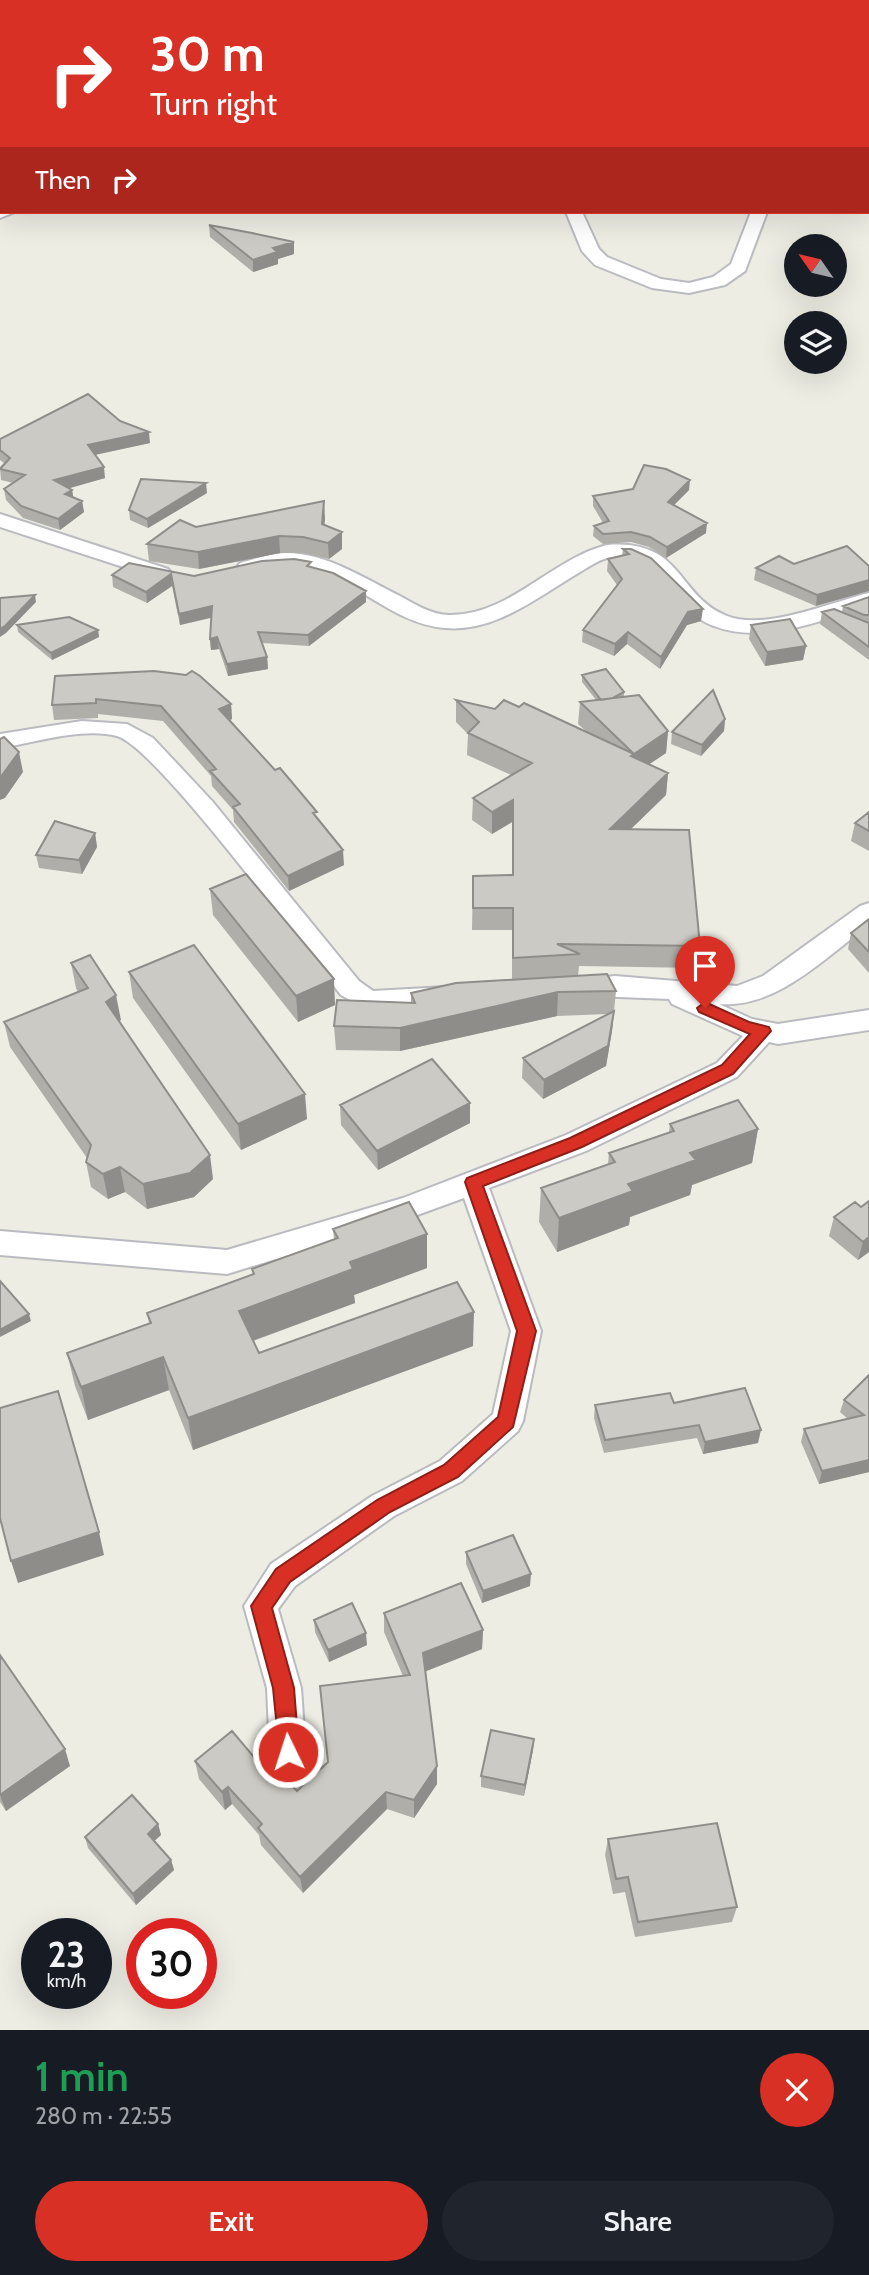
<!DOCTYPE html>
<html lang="en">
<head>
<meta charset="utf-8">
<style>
  body { margin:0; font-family:Cabin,sans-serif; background:#20242c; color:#f1f3f6; height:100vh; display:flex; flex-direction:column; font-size:26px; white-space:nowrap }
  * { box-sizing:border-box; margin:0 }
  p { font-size:23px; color:#9ea1a6 }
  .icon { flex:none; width:38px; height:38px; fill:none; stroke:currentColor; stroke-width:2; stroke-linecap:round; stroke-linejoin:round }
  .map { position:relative; height:2030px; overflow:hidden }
  .panel { display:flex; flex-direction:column; background:#171b24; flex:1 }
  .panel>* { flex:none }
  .hud { position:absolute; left:0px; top:0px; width:870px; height:214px; box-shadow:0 7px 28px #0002; background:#d93025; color:#fff; overflow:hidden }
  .needle { width:46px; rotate:304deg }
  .tools { position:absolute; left:784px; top:234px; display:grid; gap:14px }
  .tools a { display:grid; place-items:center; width:63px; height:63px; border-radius:50%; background:#171b24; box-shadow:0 7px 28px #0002; font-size:35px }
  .speed { position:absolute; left:21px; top:1918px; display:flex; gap:14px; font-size:35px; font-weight:700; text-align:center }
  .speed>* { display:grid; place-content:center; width:91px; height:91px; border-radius:50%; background:#171b24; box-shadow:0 7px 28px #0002; line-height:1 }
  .speed small { font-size:18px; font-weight:400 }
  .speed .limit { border:10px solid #d22; background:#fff; color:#111 }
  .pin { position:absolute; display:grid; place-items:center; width:60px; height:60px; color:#fff; margin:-72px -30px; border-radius:50% 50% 50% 0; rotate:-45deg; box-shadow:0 0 7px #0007 }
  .pin .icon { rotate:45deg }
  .me { position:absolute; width:77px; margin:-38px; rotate:356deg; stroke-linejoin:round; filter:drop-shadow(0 0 5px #0008) }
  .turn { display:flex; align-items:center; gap:24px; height:147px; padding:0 35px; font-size:32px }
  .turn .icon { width:91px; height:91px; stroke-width:2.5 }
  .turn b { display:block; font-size:49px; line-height:60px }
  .then { display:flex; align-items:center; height:66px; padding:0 35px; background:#0003; gap:14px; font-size:26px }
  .round { display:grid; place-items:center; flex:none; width:74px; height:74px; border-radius:37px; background:#20242c }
  .headline { display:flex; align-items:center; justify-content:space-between; height:119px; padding:0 35px }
  h1 { font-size:42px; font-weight:600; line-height:52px; color:#1e9e55 }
  .action { display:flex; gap:14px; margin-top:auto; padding:14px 35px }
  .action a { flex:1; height:80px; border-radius:42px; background:#d93025; color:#fff; font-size:28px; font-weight:600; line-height:80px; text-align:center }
  .action a+a { background:#20242c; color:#f1f3f6 }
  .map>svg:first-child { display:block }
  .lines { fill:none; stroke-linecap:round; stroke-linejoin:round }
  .minor-casing { stroke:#b9bbc0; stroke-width:4 }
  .minor { fill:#fff; fill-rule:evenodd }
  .wall { fill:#afaea9 }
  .shaded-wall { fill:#8f8d89 }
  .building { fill:#cccac4; stroke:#8f8d89; stroke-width:2 }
  .route { fill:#d93025; stroke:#8d1f18; stroke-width:2 }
</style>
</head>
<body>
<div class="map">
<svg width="869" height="2030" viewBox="0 0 869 2030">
  <rect width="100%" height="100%" fill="#eeede4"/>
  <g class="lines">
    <g class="minor-casing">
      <path id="minor" d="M 573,0 L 587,0 L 588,2 L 574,2 Z
        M 0,208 L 2,212 L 15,212 L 0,218 Z
        M 566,212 L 582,212 L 599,249 L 607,257 L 661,279 L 689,283 L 713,277 L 731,264 L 751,212 L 767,212 L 745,271 L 725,285 L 689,293 L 652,288 L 595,265 L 582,251 Z
        M 0,514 L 168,569 L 171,573 L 168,577 L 154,577 L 0,527 Z
        M 607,545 C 684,539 676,596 727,616 C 767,631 830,602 869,593 L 869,606 C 823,620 762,645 714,626 C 670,610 668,556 613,557 C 601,558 590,566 580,572 C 539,596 495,633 445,628 C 388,624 346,567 289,565 C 275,565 260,570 247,573 L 237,567 L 240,563 C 255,559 271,553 286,553 C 327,553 365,579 400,596 C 414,604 432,615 449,615 C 509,616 551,559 607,545 Z
        M 82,721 L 127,724 L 153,738 L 212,801 L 359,981 L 373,991 L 445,987 L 454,989 L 458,996 L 454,1003 L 368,1010 L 341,995 C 307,952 155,746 117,736 C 81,727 35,743 0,748 L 0,734 Z
        M 869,903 L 869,925 C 826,957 776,1009 719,1004 L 752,1019 L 778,1024 L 869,1010 L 869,1030 L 778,1044 L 769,1042 L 737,1077 L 586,1151 L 489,1188 L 541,1331 L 523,1421 L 518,1431 L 462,1481 L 394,1516 L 295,1586 L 278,1609 L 301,1688 L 307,1774 L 301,1786 L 289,1791 L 277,1786 L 271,1774 L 267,1688 L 244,1606 L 271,1564 L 372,1496 L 440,1461 L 493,1414 L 511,1331 L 464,1198 L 409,1218 L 227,1274 L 0,1255 L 0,1231 L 227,1250 L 403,1198 L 566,1135 L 717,1063 L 743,1036 L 672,1004 L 669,999 L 569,995 L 565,988 L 569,981 L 615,976 L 737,986 L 763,976 L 860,906 Z"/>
    </g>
    <use href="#minor" class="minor"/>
  </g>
  <path class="wall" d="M 868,127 L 869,127 L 869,197 L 868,196 Z
    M 719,212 L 741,212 L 741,213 L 719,213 Z
    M 209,225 L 294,242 L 294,254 L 278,259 L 278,264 L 253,272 L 210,237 Z
    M 120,421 L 150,443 L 95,455 L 105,478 L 69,488 L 72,490 L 73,497 L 82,501 L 84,512 L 60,530 L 23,518 L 6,500 L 4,489 L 13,483 L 1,480 L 0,467 L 4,463 L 0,460 L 0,439 Z
    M 689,490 L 674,505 L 706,533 L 666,558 L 649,547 L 631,542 L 603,544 L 593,536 L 594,526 L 603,523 L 593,506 L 593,496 Z
    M 207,493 L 148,528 L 130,520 L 129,510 Z
    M 325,518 L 324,525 L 342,549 L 329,559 L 303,553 L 280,553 L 199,569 L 149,561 L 147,544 L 196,527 Z
    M 847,546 L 816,606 L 754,580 L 756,568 L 794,564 Z
    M 623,549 L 701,621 L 687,625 L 660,669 L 627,644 L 614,656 L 582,642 L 583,630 L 617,585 L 607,571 L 608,559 L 622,556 Z
    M 312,567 L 366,602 L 309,646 L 262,643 L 267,657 L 268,669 L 228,676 L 219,649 L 211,650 L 210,639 L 211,618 L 180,625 L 172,586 L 147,603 L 113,587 L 112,575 L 194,576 Z
    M 869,597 L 869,660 L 820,624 L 822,612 L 842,612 L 843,606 Z
    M 17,625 L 98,630 L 99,637 L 52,660 L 18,632 Z
    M 751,625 L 806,646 L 803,660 L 765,666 L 749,639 Z
    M 582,675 L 624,692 L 624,697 L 668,731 L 666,753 L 649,764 L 668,773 L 666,795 L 630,830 L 700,946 L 697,968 L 579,966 L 578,976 L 616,991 L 612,1031 L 606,1066 L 543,1099 L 522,1078 L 523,1058 L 608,1014 L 557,1016 L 400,1051 L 336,1050 L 334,1026 L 411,1003 L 411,993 L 512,980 L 512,930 L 472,930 L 473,876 L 512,875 L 512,822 L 492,834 L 472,820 L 473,798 L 511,775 L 467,755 L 468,734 L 456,722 L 456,700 L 495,709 L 519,707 L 587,732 L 578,724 L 580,702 L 596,700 L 582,682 Z
    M 55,676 L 231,704 L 232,719 L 230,720 L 317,818 L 344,865 L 289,891 L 234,822 L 233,810 L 212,786 L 211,776 L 163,721 L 98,714 L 98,718 L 54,720 L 52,705 Z
    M 725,719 L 724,731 L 701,756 L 671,744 L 672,732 Z
    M 869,812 L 869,851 L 851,841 L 855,823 Z
    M 95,833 L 97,847 L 82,874 L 39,868 L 36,855 Z
    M 210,889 L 335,1005 L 298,1022 L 213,915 Z
    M 869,919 L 869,973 L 848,949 L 851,933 Z
    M 71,963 L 121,1020 L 119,1021 L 213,1179 L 194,1197 L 147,1209 L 125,1192 L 108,1199 L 91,1187 L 86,1162 L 87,1158 L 10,1047 L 4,1022 L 78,992 L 76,988 Z
    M 129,972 L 307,1119 L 241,1150 L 133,998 Z
    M 340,1105 L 470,1123 L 378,1170 L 341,1125 Z
    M 670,1124 L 758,1129 L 752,1163 L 692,1185 L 690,1195 L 630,1217 L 629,1225 L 557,1252 L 539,1222 L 541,1188 L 608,1164 L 609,1153 L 669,1132 Z
    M 861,1207 L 869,1252 L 858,1260 L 829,1236 L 834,1217 Z
    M 333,1229 L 427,1234 L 427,1268 L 354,1295 L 355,1303 L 253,1341 L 259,1353 L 473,1346 L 193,1450 L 169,1390 L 88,1420 L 75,1386 L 67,1353 L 149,1323 L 147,1313 L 253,1275 L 252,1269 L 334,1239 Z
    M 869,1375 L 869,1472 L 819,1484 L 801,1442 L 804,1429 L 848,1419 L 840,1412 L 844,1400 Z
    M 674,1403 L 758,1443 L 703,1454 L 697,1438 L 604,1453 L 594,1418 L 595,1405 Z
    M 466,1552 L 530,1586 L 482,1603 L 466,1564 Z
    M 384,1613 L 483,1630 L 482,1649 L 426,1671 L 437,1766 L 437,1784 L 414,1818 L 387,1809 L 303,1893 L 261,1845 L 259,1835 L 232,1804 L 225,1810 L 199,1779 L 195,1761 L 269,1775 L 297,1791 L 328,1762 L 403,1676 L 384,1632 Z
    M 314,1620 L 367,1645 L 329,1662 L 315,1632 Z
    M 0,1655 L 70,1766 L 6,1811 L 0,1802 Z
    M 534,1739 L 533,1750 L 524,1796 L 481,1787 L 481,1776 Z
    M 158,1824 L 161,1835 L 154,1841 L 171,1860 L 174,1870 L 136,1905 L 88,1848 L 85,1837 Z
    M 608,1839 L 737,1907 L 732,1922 L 635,1937 L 625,1892 L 613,1894 L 605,1855 Z"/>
  <path class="shaded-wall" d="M 541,0 L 562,0 L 554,2 L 541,2 Z
    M 294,242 L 294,254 L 278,259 L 278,264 L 253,272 L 253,260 L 273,248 Z
    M 149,432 L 150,443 L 89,456 L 88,445 Z
    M 104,467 L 105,478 L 56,492 L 54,480 Z
    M 690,480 L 689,490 L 667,512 L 668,502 Z
    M 206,483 L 207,493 L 148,528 L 147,519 Z
    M 72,490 L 74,501 L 65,494 Z
    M 82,501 L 84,512 L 60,530 L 58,519 Z
    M 324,501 L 325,518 L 323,541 L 322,524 Z
    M 707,523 L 706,533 L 666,558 L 667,547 Z
    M 342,532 L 342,549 L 329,559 L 328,543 Z
    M 279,536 L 280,553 L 199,569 L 198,552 Z
    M 171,574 L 172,586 L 147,603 L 146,592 Z
    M 869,580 L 869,591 L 816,606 L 817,595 Z
    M 366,591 L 366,602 L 309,646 L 308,635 Z
    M 35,595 L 36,602 L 6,633 L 0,637 L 0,629 Z
    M 212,606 L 213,617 L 180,625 L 179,614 Z
    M 703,609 L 701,621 L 687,625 L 660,669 L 661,657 L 688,612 Z
    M 98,630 L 99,637 L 52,660 L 51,653 Z
    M 628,632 L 627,644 L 614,656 L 615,644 Z
    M 217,637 L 219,649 L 211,650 L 210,639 Z
    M 806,646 L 803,660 L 765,666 L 767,652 Z
    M 267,657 L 268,669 L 228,676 L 227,664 Z
    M 231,704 L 232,719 L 221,724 L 219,709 Z
    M 725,719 L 724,731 L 701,756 L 702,745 Z
    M 668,731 L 666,753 L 629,778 L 631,756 Z
    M 19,752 L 23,772 L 5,798 L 0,800 L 0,778 Z
    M 668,773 L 666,795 L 608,851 L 610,829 Z
    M 513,800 L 512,822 L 492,834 L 492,812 Z
    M 95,833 L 97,847 L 82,874 L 79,860 Z
    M 343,850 L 344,865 L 289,891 L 288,876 Z
    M 334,979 L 335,1005 L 298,1022 L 296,996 Z
    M 558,992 L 557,1016 L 400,1051 L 400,1028 Z
    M 116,995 L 121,1020 L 110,1027 L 106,1002 Z
    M 614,1011 L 612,1031 L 606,1066 L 543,1099 L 544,1080 Z
    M 305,1094 L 307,1119 L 241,1150 L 238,1124 Z
    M 470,1103 L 470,1123 L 378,1170 L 377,1151 Z
    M 758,1129 L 752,1163 L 692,1185 L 690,1195 L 630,1217 L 629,1225 L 557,1252 L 559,1218 L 690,1153 Z
    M 210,1155 L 213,1179 L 194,1197 L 147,1209 L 143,1184 Z
    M 120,1167 L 125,1192 L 108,1199 L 103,1174 Z
    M 427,1234 L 427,1268 L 354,1295 L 355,1303 L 243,1344 L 239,1311 L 350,1262 Z
    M 869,1237 L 869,1252 L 858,1260 L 863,1242 Z
    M 474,1312 L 473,1346 L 193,1450 L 188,1418 Z
    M 29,1314 L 31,1321 L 0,1337 L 0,1330 Z
    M 163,1357 L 169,1390 L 88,1420 L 81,1387 Z
    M 761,1430 L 758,1443 L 703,1454 L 705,1442 Z
    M 869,1460 L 869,1472 L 819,1484 L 822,1471 Z
    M 99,1532 L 104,1555 L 18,1583 L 11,1561 Z
    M 531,1574 L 530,1586 L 482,1603 L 483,1591 Z
    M 483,1630 L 482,1649 L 424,1672 L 423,1653 Z
    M 366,1633 L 367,1645 L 329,1662 L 328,1650 Z
    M 534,1739 L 533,1750 L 524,1796 L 525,1785 Z
    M 65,1749 L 70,1766 L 6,1811 L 0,1795 Z
    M 437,1766 L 437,1784 L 414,1818 L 414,1800 Z
    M 228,1787 L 232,1804 L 225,1810 L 222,1792 Z
    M 386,1792 L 387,1809 L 303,1893 L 300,1877 Z
    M 158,1824 L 161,1835 L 151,1844 L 148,1834 Z
    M 171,1860 L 174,1870 L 136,1905 L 133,1894 Z"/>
  <path class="building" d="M 868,127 L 869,127 L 869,170 L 868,169 Z
    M 209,225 L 252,233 L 294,242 L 273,248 L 277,252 L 253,260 Z
    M 88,394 L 120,421 L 149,432 L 88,445 L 104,467 L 54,480 L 72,490 L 65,494 L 82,501 L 58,519 L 21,506 L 4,489 L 25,475 L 0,469 L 10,458 L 0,450 L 0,439 Z
    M 644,465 L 666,469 L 690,480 L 668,502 L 707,523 L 667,547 L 650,537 L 631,532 L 603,534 L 594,526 L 609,521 L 593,496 L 633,489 Z
    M 141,479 L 206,483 L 147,519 L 129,510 Z
    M 324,501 L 322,524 L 342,532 L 328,543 L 303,537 L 279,536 L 198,552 L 147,544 L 180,520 L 196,527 Z
    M 847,546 L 869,566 L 869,580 L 817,595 L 756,568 L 779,556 L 794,564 Z
    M 623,549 L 631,549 L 651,558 L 703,609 L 688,612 L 661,657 L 628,632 L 615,644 L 583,630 L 622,579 L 608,559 L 629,554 Z
    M 294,559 L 311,562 L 307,566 L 333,573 L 366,591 L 308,635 L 258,632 L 267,657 L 227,664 L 217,637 L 210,639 L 212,606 L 179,614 L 171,574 L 146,592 L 112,575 L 129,563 L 194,576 L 262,561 Z
    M 35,595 L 5,626 L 0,629 L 0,598 Z
    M 869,597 L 869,615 L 864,615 L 843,606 Z
    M 834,609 L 869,623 L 869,647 L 822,612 Z
    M 69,617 L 98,630 L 51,653 L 17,625 Z
    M 790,619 L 806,646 L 767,652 L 751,625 Z
    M 606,669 L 624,692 L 613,698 L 601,700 L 582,675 Z
    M 154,671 L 186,675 L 192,671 L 200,676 L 231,704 L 219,709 L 275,770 L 280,768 L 317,812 L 313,813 L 343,850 L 288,876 L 233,807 L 240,804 L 210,771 L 216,769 L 161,706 L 96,699 L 96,703 L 52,705 L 55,676 Z
    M 713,690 L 725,719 L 702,745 L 672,732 Z
    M 639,695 L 668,731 L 631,756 L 668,773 L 610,829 L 689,830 L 700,946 L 557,944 L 580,954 L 513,958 L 513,908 L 473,908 L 473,876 L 513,875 L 513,800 L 492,812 L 473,798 L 532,763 L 468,733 L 479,722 L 456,700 L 495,709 L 504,700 L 519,707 L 524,703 L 634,754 L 580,702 Z
    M 4,737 L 19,752 L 0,778 L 0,739 Z
    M 869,812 L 869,831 L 855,823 Z
    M 55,821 L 95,833 L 79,860 L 36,855 Z
    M 246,874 L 334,979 L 296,996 L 210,889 Z
    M 869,919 L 869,952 L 851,933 Z
    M 194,945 L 305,1094 L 238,1124 L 129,972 Z
    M 90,955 L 116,995 L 106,1002 L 210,1155 L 190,1173 L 143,1184 L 120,1167 L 103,1174 L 86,1162 L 91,1145 L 4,1022 L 88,988 L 71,963 Z
    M 607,974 L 616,991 L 558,992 L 400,1028 L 334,1026 L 337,1000 L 415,1003 L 411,993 L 456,983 Z
    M 614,1011 L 608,1046 L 544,1080 L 523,1058 Z
    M 432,1059 L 470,1103 L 377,1151 L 340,1105 Z
    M 738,1100 L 758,1129 L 690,1153 L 696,1160 L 628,1184 L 633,1191 L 559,1218 L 541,1188 L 615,1162 L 609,1153 L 674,1131 L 670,1124 Z
    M 869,1201 L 869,1237 L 863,1242 L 834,1217 L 855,1202 L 861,1207 Z
    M 409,1202 L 427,1234 L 350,1262 L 353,1269 L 239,1311 L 259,1353 L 457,1282 L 474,1312 L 188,1418 L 163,1357 L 81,1387 L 67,1353 L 151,1323 L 147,1313 L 254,1274 L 252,1269 L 338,1238 L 333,1229 Z
    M 0,1281 L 29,1314 L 0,1330 Z
    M 869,1375 L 869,1460 L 822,1471 L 804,1429 L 864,1415 L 844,1400 Z
    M 745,1388 L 761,1430 L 705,1442 L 699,1425 L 605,1440 L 595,1405 L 670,1393 L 674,1403 Z
    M 58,1391 L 99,1532 L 11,1561 L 0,1518 L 0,1408 Z
    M 513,1535 L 531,1574 L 483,1591 L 466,1552 Z
    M 461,1583 L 483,1630 L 423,1653 L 437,1766 L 414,1800 L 386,1792 L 300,1877 L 258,1828 L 262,1824 L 228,1787 L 222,1792 L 195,1761 L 232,1731 L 269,1775 L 274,1771 L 282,1775 L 297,1791 L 328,1762 L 320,1686 L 410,1675 L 384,1613 Z
    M 352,1603 L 366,1633 L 328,1650 L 314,1620 Z
    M 0,1655 L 65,1749 L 0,1795 Z
    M 491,1730 L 534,1739 L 525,1785 L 481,1776 Z
    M 132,1795 L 158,1824 L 148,1834 L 171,1860 L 133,1894 L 85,1837 Z
    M 717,1823 L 737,1907 L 638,1922 L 628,1877 L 616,1879 L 608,1839 Z"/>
  <path class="route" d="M 705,1002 L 749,1022 L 769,1027 L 771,1031 L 733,1074 L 582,1147 L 483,1186 L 536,1331 L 513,1427 L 458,1477 L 390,1512 L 290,1582 L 272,1608 L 294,1688 L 299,1752 L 295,1759 L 288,1762 L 280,1759 L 273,1688 L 251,1606 L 276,1569 L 377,1500 L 444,1465 L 498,1417 L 517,1331 L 465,1182 L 467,1178 L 570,1138 L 722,1065 L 750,1034 L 699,1012 L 697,1008 Z"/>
</svg>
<div class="tools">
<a><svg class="needle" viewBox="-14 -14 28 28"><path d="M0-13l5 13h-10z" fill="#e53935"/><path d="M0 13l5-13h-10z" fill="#9ea1a6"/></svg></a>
<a><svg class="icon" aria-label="layers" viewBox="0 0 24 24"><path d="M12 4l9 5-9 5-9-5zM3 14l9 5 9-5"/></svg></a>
</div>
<div class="speed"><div>23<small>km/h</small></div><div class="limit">30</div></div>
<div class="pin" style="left:705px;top:1008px;background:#d93025"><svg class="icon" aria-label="arrive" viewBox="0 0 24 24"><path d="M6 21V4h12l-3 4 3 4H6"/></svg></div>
<svg class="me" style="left:288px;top:1752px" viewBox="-20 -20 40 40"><circle r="17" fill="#d93025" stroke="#fff" stroke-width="3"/><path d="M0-11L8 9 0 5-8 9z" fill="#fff"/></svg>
<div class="hud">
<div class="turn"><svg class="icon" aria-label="right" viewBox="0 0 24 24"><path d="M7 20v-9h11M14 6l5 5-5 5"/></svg><div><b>30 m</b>Turn right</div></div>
<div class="then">Then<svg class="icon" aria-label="right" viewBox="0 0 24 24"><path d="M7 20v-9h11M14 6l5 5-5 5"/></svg></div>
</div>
</div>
<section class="panel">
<div class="headline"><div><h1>1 min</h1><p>280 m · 22:55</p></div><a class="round" style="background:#d93025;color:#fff"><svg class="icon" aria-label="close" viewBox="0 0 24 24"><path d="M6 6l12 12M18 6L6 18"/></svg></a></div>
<div class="action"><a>Exit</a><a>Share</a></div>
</section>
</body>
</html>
